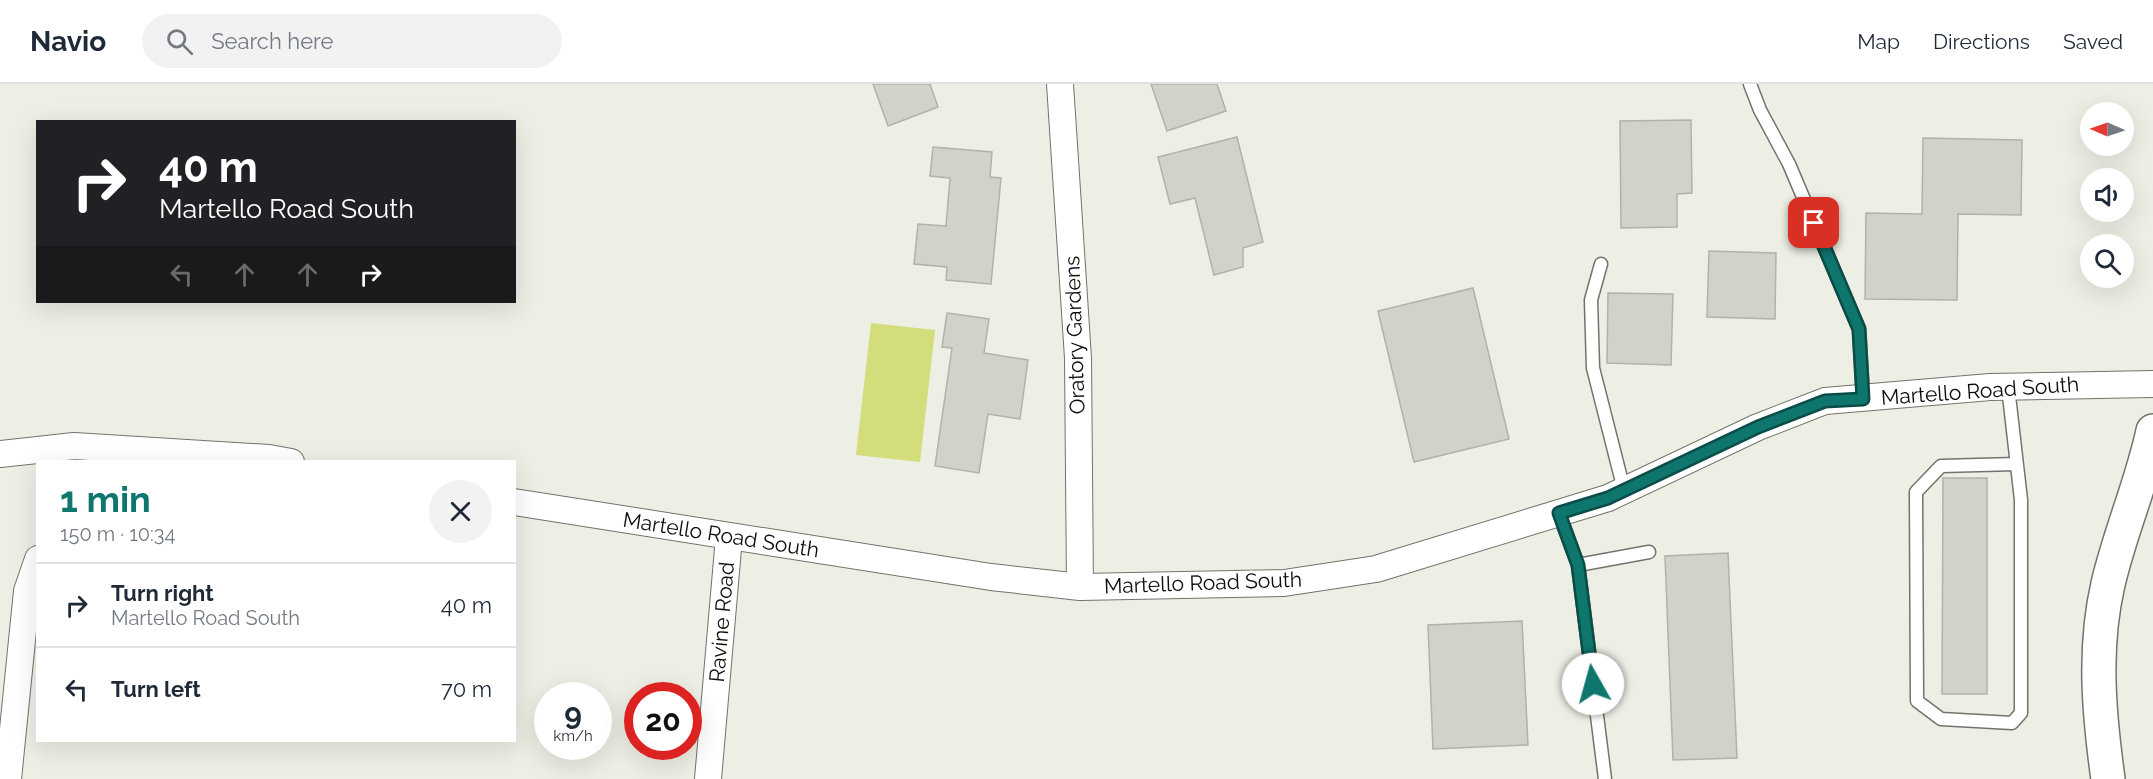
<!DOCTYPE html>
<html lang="en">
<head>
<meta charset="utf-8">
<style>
  body { margin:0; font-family:Raleway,sans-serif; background:#f2f2f3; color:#1f2937; height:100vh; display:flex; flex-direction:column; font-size:22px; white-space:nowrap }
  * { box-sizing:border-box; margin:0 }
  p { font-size:20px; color:#747a83 }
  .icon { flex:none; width:33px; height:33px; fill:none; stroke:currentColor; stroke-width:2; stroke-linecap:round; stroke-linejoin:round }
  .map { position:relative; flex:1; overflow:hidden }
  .drawer { position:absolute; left:36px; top:376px; width:480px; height:282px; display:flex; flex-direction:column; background:#fff; border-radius:0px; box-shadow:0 6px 24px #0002 }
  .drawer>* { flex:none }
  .hud { position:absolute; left:36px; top:36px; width:480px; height:183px; border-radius:0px; box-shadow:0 6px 24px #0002; background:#202124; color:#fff; overflow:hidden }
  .needle { width:39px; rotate:272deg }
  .fabs { position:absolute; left:2080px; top:18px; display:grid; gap:12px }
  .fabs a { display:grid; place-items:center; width:54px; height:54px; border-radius:50%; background:#fff; box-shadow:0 6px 24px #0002; font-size:30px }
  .speed { position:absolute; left:534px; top:598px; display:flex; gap:12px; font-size:30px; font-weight:700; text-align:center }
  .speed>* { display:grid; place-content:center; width:78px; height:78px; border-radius:50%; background:#fff; box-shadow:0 6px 24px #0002; line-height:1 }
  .speed small { font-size:15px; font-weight:400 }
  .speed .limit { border:9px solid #d22; background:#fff; color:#111 }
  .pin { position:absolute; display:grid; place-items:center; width:51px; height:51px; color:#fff; margin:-26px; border-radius:12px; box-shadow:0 3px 9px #0006 }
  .me { position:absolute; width:66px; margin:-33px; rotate:353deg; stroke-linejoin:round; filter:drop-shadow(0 0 4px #0008) }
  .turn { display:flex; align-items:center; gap:21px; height:126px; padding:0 24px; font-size:27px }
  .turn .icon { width:78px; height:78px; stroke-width:2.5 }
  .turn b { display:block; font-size:42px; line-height:51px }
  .lanes { display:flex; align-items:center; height:57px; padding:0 24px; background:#0003; justify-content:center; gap:30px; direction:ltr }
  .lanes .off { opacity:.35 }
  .round { display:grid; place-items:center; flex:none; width:63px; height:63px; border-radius:32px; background:#f2f2f3 }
  .head { display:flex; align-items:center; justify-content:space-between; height:102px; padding:0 24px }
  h1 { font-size:36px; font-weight:700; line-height:45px; color:#0f766e }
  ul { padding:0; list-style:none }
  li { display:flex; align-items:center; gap:18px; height:84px; padding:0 24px; border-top:2px solid #e0e1e3 }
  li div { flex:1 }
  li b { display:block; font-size:22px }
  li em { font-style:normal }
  header { display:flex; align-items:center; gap:36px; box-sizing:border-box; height:84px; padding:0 30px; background:#fff; border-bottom:2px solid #e0e1e3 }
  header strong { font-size:28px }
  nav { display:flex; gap:33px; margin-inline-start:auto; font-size:21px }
  .search { width:420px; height:54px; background:#f2f2f3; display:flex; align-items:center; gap:15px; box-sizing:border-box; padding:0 21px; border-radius:33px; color:#747a83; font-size:22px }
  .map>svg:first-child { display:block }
  .green { fill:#d4dd7b }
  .building { fill:#d1d2c9; stroke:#b1b2a9; stroke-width:1.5 }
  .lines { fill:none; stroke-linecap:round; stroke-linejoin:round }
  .service-casing { stroke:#72746b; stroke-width:15 }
  .minor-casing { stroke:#72746b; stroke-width:28 }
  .secondary-casing { stroke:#72746b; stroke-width:36 }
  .service { stroke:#fff; stroke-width:12 }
  .minor { stroke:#fff; stroke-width:26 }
  .secondary { stroke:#fff; stroke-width:33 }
  .route-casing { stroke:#0a4d48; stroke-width:15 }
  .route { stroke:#0f766e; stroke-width:10 }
  .labels { text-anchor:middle; stroke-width:5; stroke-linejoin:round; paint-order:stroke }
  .street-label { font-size:21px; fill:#0d0e0b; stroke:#fff }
</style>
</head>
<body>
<header>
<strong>Navio</strong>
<div class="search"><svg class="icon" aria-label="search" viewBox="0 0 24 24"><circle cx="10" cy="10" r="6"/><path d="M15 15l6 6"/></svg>Search here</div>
<nav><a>Map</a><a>Directions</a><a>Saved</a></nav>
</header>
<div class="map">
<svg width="2153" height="695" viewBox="0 0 2153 695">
  <rect width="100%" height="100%" fill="#edefe5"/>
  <path class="green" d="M 871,239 L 935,246 L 920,378 L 856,371 Z"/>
  <path class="building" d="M 873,0 L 930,0 L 938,23 L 888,42 Z
    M 1151,0 L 1217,0 L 1226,27 L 1167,47 Z
    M 1691,36 L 1692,109 L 1677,110 L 1677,143 L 1621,144 L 1620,37 Z
    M 1237,53 L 1263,158 L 1243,164 L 1243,183 L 1214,191 L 1195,114 L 1170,120 L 1158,73 Z
    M 1923,54 L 2022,56 L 2021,131 L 1958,130 L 1957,216 L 1865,215 L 1866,129 L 1922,130 Z
    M 933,63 L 992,68 L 990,93 L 1001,94 L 991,200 L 946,196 L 947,183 L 914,180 L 918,140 L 946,142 L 950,94 L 930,92 Z
    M 1709,167 L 1776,169 L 1775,235 L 1707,233 Z
    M 1473,204 L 1509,355 L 1414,378 L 1378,227 Z
    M 1608,209 L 1673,210 L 1671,281 L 1607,279 Z
    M 947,229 L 989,235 L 984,269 L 1028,276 L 1020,335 L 988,330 L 979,389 L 935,382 L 952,264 L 942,263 Z
    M 1943,394 L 1987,394 L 1987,610 L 1942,610 Z
    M 1728,469 L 1737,674 L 1673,676 L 1665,472 Z
    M 1522,537 L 1528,661 L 1433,665 L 1428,541 Z"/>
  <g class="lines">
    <g class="service-casing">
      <path id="service" d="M 1750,0 L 1760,26 L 1789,80 L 1859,245 L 1863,314
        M 1601,180 L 1591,216 L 1593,284 L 1624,406
        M 2008,303 L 2021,416 L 2021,629 L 2012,639 L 1941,635 L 1917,617 L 1916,408 L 1941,382 L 2016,380
        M 1559,430 L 1578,481 L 1605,695
        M 1578,481 L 1649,468"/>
    </g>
    <g class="minor-casing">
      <path id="minor" d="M 1060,0 L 1078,274 L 1080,503
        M 0,370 L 74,362 L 269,374 L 291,378
        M 514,418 L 991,493 L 1080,503 L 1284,499 L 1376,485 L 1608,414 L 1758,343 L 1825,317 L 1990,303 L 2153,300
        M 8,695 L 27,507 L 38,475
        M 708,695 L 729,453"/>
    </g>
    <g class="secondary-casing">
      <path id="secondary" d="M 2108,695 C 2099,630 2093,565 2108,500 C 2120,448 2142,399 2153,347"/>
    </g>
    <use href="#service" class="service"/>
    <use href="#minor" class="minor"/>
    <use href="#secondary" class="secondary"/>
  </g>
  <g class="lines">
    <g class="route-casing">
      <path id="route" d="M 1593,600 L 1578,481 L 1559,429 L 1608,414 L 1758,343 L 1825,317 L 1863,315 L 1859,245 L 1814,139"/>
    </g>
    <use href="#route" class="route"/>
  </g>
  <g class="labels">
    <g class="street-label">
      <text transform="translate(1075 251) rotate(-92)" y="7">Oratory Gardens</text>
      <text transform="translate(1980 307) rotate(-4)" y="7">Martello Road South</text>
      <text transform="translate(721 451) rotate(9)" y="7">Martello Road South</text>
      <text transform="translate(1203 499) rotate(-2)" y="7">Martello Road South</text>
      <text transform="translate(722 538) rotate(-85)" y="7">Ravine Road</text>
    </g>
  </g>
</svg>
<div class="fabs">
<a><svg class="needle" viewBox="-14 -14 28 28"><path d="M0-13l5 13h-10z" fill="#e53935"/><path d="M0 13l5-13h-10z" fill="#747a83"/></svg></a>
<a><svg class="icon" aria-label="sound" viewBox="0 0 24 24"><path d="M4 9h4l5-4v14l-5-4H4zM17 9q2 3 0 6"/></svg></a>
<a><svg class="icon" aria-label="search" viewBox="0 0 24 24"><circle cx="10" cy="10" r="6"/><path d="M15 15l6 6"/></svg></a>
</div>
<div class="speed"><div>9<small>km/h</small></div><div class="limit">20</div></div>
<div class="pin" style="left:1814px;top:139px;background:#d93025"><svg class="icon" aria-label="arrive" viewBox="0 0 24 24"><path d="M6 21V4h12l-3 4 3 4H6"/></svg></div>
<svg class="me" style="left:1593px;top:600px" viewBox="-20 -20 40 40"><circle r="19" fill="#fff"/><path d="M0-13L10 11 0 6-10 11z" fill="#0f766e"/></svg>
<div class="hud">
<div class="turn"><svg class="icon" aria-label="right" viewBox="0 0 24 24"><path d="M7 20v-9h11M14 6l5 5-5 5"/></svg><div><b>40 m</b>Martello Road South</div></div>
<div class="lanes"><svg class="icon off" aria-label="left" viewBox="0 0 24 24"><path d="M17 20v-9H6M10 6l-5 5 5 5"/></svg><svg class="icon off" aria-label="ahead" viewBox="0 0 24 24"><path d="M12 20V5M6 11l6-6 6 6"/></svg><svg class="icon off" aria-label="ahead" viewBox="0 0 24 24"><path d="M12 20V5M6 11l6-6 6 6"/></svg><svg class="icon" aria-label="right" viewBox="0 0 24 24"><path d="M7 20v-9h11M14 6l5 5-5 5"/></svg></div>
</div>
<section class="drawer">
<div class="head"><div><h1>1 min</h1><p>150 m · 10:34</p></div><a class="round"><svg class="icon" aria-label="close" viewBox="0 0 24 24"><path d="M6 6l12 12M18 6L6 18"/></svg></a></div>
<ul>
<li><svg class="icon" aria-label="right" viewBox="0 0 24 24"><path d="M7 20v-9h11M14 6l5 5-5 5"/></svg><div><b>Turn right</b><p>Martello Road South</p></div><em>40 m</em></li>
<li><svg class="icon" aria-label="left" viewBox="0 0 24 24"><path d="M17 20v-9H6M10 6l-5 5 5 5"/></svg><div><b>Turn left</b></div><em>70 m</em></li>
</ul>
</section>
</div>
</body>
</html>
